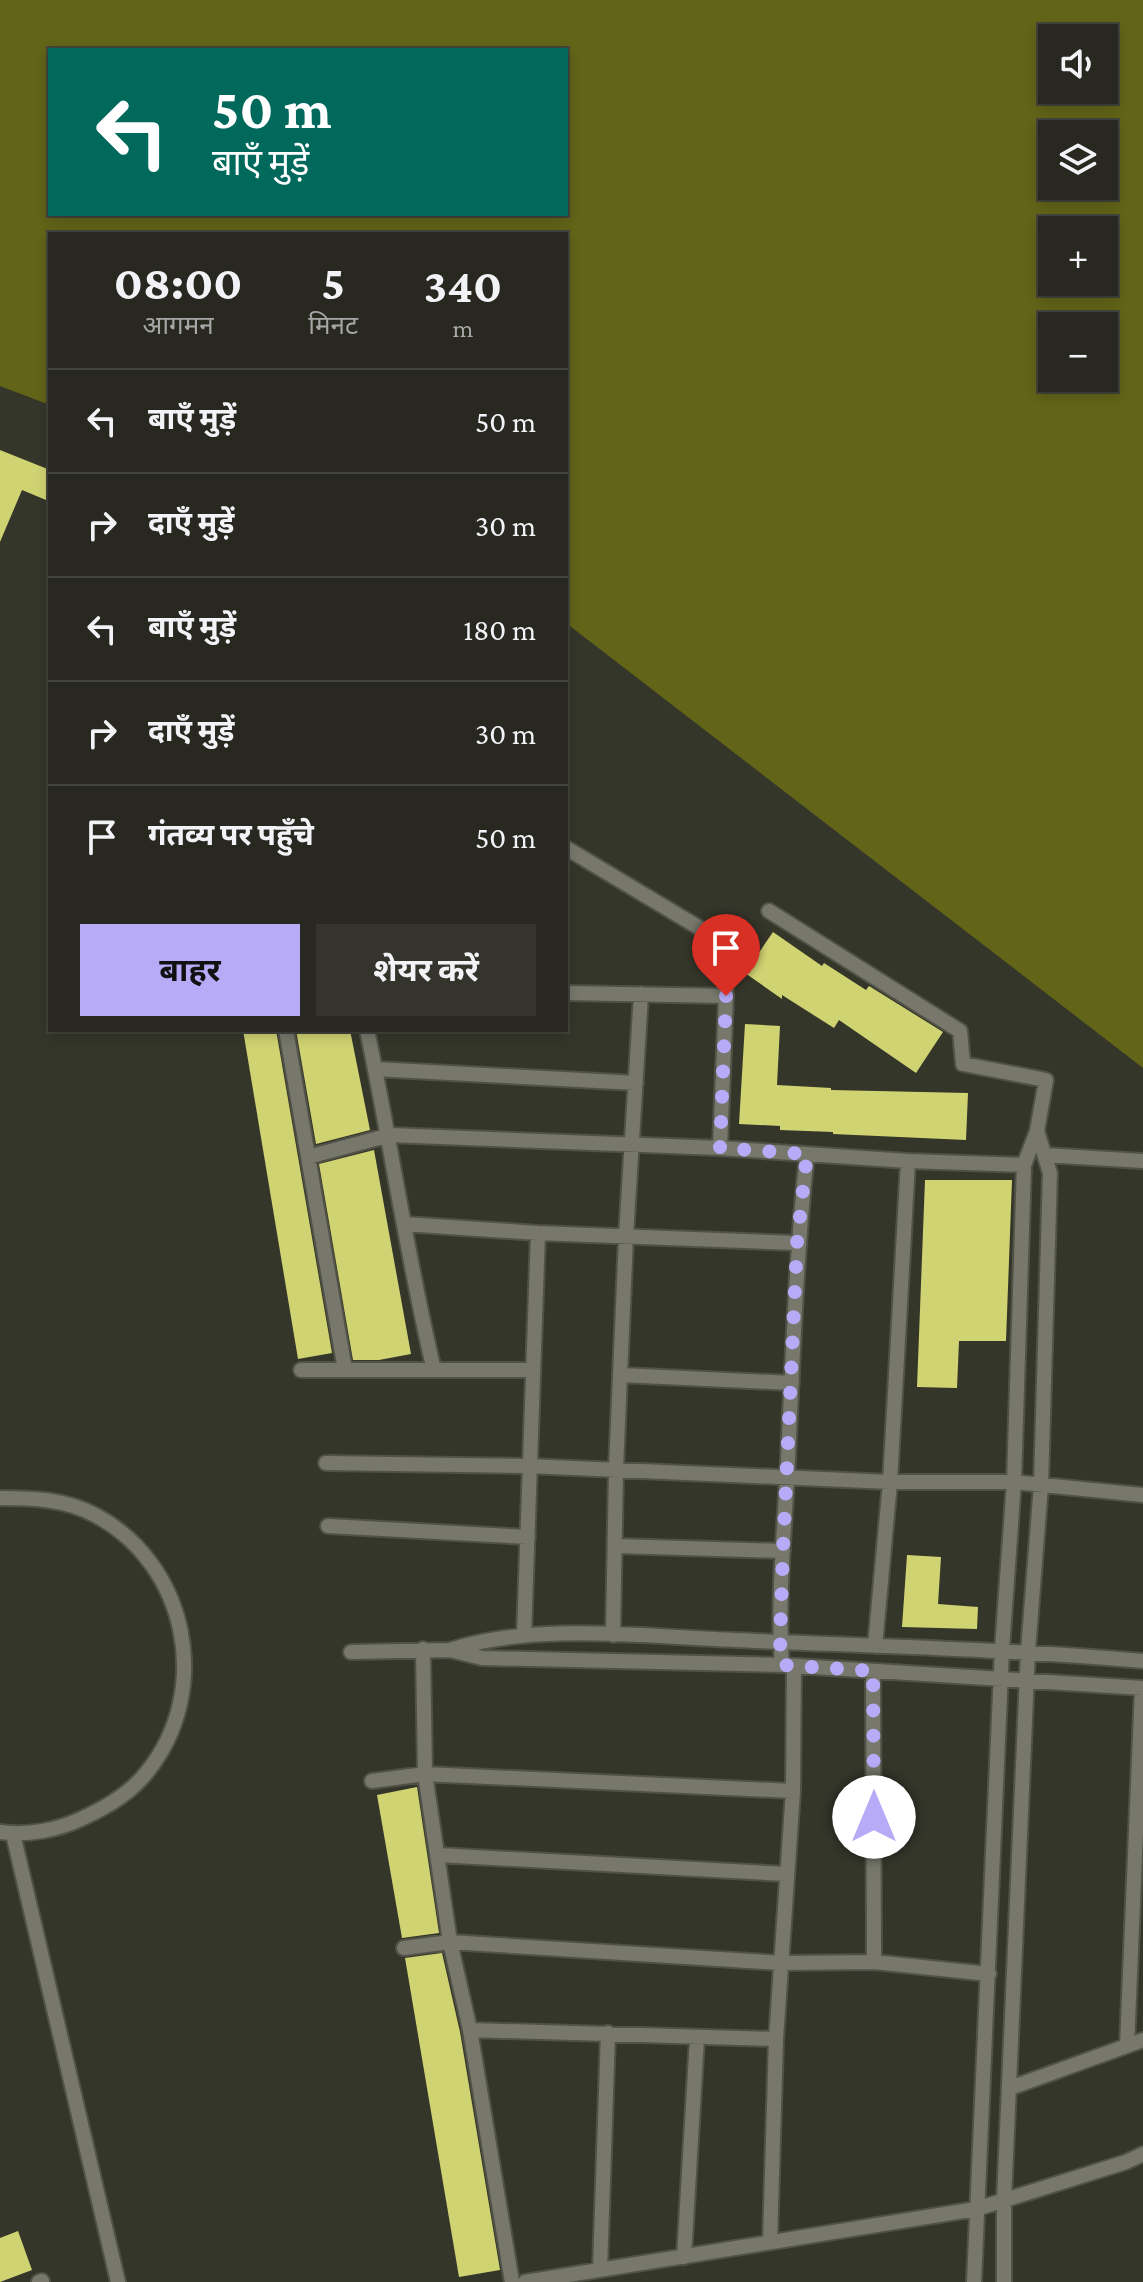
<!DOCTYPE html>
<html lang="hi">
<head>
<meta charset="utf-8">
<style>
  body { margin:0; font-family:"Crimson Pro","Noto Sans Devanagari",serif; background:#34342d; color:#f1f3f6; height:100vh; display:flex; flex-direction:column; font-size:30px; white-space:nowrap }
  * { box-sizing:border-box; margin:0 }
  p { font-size:26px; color:#a5a6a5 }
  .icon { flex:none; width:44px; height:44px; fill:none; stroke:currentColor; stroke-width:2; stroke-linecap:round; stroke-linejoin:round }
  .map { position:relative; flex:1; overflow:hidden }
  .side { position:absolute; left:48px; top:232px; width:520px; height:800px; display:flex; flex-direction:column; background:#282820; border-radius:0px; box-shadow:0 4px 12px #0003,0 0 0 2px #44443e }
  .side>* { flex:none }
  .top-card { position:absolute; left:48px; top:48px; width:520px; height:168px; border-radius:0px; box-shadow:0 4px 12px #0003,0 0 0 2px #44443e; background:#00695c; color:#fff; overflow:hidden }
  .buttons { position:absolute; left:1038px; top:24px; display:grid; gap:16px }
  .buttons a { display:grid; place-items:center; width:80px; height:80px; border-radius:0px; background:#282820; box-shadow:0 4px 12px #0003,0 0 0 2px #44443e; font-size:40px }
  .pin { position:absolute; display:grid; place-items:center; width:68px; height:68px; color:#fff; margin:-82px -34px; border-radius:50% 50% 50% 0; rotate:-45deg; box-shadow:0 0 8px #0007 }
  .pin .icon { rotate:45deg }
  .me { position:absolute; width:88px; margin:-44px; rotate:0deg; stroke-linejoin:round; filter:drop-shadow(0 0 6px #0008) }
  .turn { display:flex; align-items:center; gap:28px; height:168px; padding:0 32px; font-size:36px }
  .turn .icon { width:104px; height:104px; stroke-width:2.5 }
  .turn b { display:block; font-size:56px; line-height:68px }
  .eta { display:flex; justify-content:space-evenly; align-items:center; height:136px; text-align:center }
  .eta b { font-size:48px; font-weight:700; line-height:56px }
  .action { display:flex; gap:16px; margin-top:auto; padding:16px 32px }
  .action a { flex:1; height:92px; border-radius:0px; background:#b7abf8; color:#111; font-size:32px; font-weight:700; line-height:92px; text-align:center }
  .action a+a { background:#34342d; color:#f1f3f6 }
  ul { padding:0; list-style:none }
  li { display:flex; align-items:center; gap:24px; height:104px; padding:0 32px; border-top:2px solid #44443e }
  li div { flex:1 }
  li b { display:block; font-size:30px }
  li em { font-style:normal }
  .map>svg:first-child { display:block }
  .green { fill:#626418; fill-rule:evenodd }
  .building { fill:#d0d372 }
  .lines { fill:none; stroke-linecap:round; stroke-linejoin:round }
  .minor-casing { stroke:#515247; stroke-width:18 }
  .minor { stroke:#77786b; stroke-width:14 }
  .route { stroke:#b7abf8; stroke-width:14; stroke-dasharray:0 25.2 }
</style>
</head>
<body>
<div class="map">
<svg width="1143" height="2282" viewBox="0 0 1143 2282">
  <rect width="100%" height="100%" fill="#35362a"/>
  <path class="green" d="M 0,0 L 1143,0 L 1143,1068 L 566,623 L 566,234 L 50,234 L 50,405 L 0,386 ZM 1052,38 L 1104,38 L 1104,90 L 1052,90 ZM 50,50 L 566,50 L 566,214 L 50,214 ZM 1052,134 L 1104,134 L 1104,186 L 1052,186 ZM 1052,230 L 1104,230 L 1104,282 L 1052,282 ZM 1052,326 L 1104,326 L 1104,378 L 1052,378 Z"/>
  <path class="building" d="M 0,450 L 50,470 L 50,492 L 46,500 L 22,490 L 0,542 Z
    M 773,932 L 822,966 L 824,963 L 866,990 L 869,986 L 943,1032 L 916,1073 L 839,1020 L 834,1028 L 782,995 L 782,999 L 745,973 Z
    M 745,1024 L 780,1026 L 777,1085 L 831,1088 L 831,1090 L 968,1093 L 966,1140 L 833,1134 L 833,1132 L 780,1130 L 780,1126 L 739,1124 Z
    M 243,1030 L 276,1030 L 332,1353 L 298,1359 Z
    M 296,1030 L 350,1030 L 370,1130 L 316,1144 Z
    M 374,1150 L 411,1354 L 379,1360 L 353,1360 L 319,1164 Z
    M 925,1180 L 1012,1180 L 1006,1341 L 959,1341 L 957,1388 L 917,1387 Z
    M 907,1555 L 941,1557 L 938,1604 L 978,1607 L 977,1629 L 902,1627 Z
    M 417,1787 L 439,1933 L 402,1938 L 377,1795 Z
    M 442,1953 L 460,2032 L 500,2270 L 459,2277 L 405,1958 Z
    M 18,2231 L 32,2270 L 0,2282 L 0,2238 Z"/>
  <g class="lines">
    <g class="minor-casing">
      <path id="minor" d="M 566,848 L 723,942 L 726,996 L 720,1148
        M 769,911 L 960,1031 L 963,1064 L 1046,1080 L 1037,1131 L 1024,1165 L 1014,1482 L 1002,1649 L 974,2282
        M 566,993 L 726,996
        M 286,1030 L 345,1370
        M 367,1030 C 391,1143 407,1258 434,1370
        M 375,1069 L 636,1083
        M 1045,1155 L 1143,1161
        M 308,1157 L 390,1135 L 720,1148 L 908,1161 L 1024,1165
        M 404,1224 L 538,1233 L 797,1243
        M 301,1370 L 532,1370
        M 621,1375 L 792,1383
        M 326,1463 L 529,1466 L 890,1482 L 1014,1482 L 1143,1495
        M 0,1498 C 33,1498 65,1499 95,1515 C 188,1564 213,1691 147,1772 C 131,1793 107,1807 83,1818 C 58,1830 28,1836 0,1832
        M 328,1526 L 528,1537
        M 617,1546 L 783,1551
        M 524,1635 L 538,1233
        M 613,1635 L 616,1469 L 626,1236 L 641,994
        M 875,1646 L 890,1482 L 908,1161
        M 423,1649 L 425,1774 L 450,1942 L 470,2030 L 512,2282
        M 450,1650 C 535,1622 646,1637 735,1640 C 871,1646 1007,1649 1143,1661
        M 351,1652 L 450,1650 L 482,1658 L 782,1665 L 1143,1688
        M 782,1665 C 777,1597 785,1526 788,1458 C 793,1356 796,1255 807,1154
        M 873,1671 L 874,1962
        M 372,1781 L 425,1774 L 793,1791
        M 13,1834 L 118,2282
        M 438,1855 L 786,1874
        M 404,1948 L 450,1942 L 782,1963 L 874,1962 L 989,1974
        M 470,2030 L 776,2039
        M 1127,2046 L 1142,1688
        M 1010,2088 L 1143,2040
        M 770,2241 L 776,2039 L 793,1791 L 794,1666
        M 684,2257 L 697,2038
        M 600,2269 L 608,2033
        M 39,2282 L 42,2281
        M 525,2282 L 976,2209 L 1126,2162 L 1143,2154
        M 1004,2282 L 1004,2200 L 1028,1651 L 1041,1485 L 1050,1173 L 1037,1131"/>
    </g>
    <use href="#minor" class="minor"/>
  </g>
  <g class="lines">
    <path class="route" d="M 726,996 L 720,1148 L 807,1154 L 797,1243 L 783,1551 L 780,1642 L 782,1665 L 873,1671 L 874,1817"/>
  </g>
</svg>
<div class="buttons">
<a><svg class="icon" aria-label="sound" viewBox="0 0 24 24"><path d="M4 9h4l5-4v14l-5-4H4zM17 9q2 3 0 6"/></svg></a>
<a><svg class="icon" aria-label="layers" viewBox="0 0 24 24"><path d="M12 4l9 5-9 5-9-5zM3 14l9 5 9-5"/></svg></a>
<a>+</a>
<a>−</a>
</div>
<div class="pin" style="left:726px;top:996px;background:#d93025"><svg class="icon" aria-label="arrive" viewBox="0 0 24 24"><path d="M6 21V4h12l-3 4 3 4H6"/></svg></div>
<svg class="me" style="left:874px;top:1817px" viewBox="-20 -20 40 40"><circle r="19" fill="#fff"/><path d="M0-13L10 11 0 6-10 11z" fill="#b7abf8"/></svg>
<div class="top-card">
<div class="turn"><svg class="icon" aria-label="left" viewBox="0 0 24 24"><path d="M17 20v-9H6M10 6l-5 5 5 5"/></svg><div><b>50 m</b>बाएँ मुड़ें</div></div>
</div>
<section class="side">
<div class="eta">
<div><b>08:00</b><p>आगमन</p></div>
<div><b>5</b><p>मिनट</p></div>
<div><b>340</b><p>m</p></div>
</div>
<ul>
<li><svg class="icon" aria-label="left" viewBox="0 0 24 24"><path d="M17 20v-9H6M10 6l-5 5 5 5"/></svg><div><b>बाएँ मुड़ें</b></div><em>50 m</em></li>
<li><svg class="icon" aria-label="right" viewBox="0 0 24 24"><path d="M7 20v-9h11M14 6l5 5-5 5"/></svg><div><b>दाएँ मुड़ें</b></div><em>30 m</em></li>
<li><svg class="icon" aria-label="left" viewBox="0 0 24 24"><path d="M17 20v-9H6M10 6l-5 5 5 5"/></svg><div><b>बाएँ मुड़ें</b></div><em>180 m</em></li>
<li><svg class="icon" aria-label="right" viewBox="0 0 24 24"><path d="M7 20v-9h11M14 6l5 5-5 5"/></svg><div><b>दाएँ मुड़ें</b></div><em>30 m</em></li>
<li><svg class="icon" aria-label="arrive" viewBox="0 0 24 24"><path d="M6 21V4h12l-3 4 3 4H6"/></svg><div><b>गंतव्य पर पहुँचे</b></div><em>50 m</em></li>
</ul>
<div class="action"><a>बाहर</a><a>शेयर करें</a></div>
</section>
</div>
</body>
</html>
